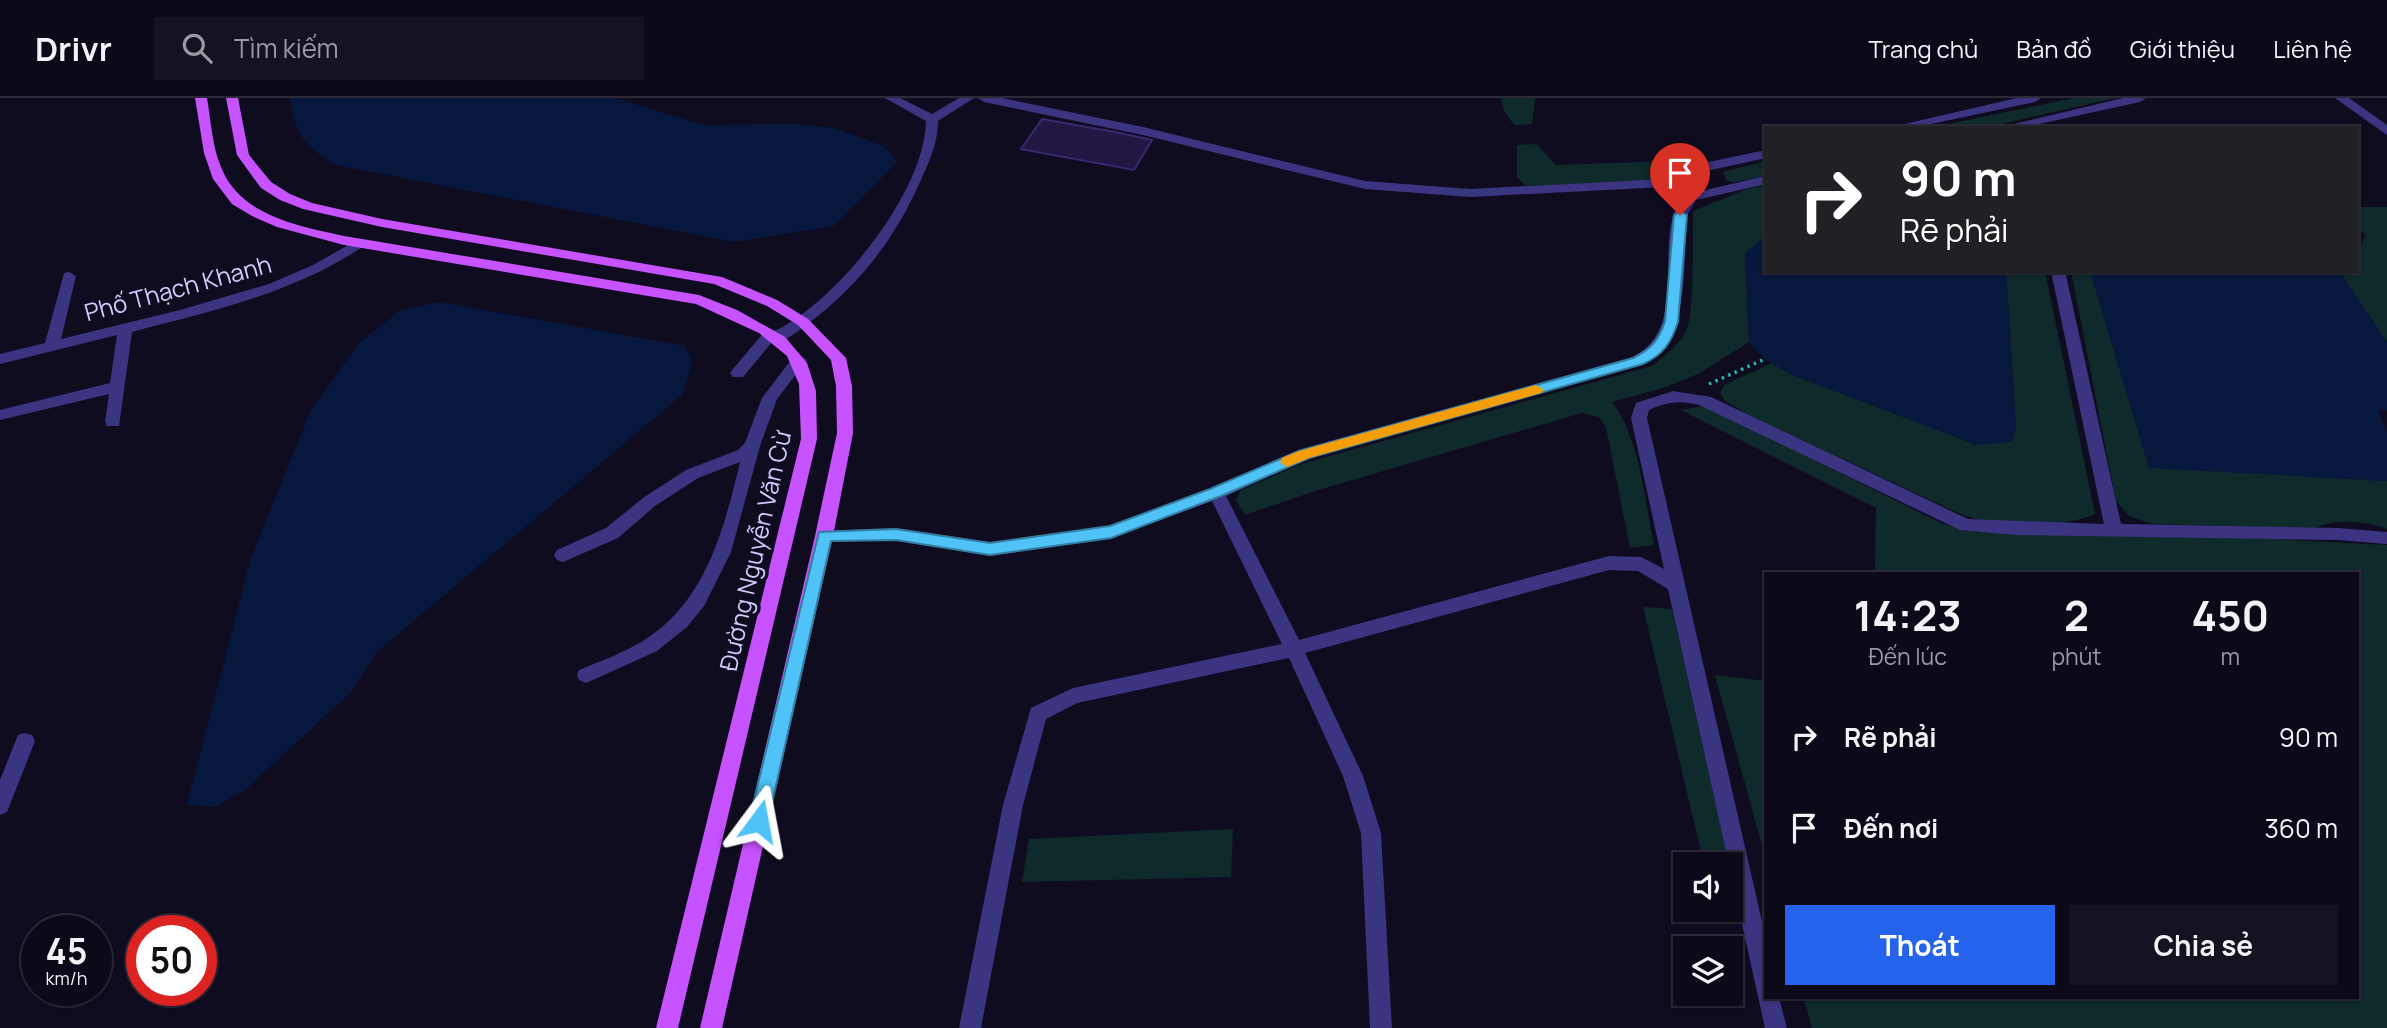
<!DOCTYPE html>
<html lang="vi">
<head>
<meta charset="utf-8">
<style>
  body { margin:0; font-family:Manrope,sans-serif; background:#151221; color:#f1f3f6; height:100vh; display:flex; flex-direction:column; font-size:26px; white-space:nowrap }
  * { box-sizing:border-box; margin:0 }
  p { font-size:23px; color:#9a9aa2 }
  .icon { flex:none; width:38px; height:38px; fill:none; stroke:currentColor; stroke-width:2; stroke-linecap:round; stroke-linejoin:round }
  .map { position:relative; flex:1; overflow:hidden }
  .drawer { position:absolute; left:1764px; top:474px; width:595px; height:427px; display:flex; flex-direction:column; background:#0c0918; border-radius:0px; box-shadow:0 2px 5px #0004,0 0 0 2px #2c2a37 }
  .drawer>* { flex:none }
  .guide { position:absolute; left:1764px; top:28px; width:595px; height:147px; border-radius:0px; box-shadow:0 2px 5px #0004,0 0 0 2px #2c2a37; background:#202124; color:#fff; overflow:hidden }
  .fabs { position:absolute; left:1673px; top:754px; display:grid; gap:14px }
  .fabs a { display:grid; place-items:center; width:70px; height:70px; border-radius:0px; background:#0c0918; box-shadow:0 2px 5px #0004,0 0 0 2px #2c2a37; font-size:35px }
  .speed { position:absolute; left:21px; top:817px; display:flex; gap:14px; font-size:35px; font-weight:700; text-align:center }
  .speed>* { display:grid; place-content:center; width:91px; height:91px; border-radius:50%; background:#0c0918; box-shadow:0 2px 5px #0004,0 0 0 2px #2c2a37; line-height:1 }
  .speed small { font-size:18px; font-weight:400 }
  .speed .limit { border:10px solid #d22; background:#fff; color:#111 }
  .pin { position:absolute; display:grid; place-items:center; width:60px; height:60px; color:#fff; margin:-72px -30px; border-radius:50% 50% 50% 0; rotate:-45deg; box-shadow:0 0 7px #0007 }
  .pin .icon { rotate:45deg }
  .me { position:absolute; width:77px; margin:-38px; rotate:13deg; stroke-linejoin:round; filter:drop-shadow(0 0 5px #0008) }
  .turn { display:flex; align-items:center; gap:24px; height:147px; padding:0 21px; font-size:32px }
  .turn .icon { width:91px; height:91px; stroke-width:2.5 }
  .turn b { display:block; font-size:49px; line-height:60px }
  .eta { display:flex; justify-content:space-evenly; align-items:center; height:119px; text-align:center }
  .eta b { font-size:42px; font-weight:700; line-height:49px }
  .button { display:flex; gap:14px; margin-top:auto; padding:14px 21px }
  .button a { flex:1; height:80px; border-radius:0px; background:#2563eb; color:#fff; font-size:28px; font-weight:700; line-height:80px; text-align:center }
  .button a+a { background:#151221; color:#f1f3f6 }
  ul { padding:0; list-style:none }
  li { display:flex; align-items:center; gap:21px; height:91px; padding:0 21px }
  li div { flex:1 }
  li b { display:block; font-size:26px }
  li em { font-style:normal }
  header { display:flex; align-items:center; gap:42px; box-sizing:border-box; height:98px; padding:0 35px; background:#0c0918; border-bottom:2px solid #2c2a37 }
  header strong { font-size:33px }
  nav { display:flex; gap:38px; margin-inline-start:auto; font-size:24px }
  .search { width:490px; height:63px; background:#151221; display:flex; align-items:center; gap:18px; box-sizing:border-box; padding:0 24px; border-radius:0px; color:#9a9aa2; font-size:26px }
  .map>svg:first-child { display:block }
  .green { fill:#0e2a2a }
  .water { fill:#07183e }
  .building { fill:#221742; stroke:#39286f; stroke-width:2 }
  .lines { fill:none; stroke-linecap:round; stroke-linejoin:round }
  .path { stroke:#28b6b4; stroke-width:3.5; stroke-dasharray:2.5 4.5; stroke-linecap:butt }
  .minor { fill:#3b3481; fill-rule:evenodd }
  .major { fill:#c752ff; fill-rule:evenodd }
  .route { fill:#4fc3f7; stroke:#337fa1; stroke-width:2 }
  .slow { fill:#f59e0b }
  .labels { text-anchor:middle; stroke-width:7; stroke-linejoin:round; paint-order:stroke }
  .street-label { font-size:24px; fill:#d3cbff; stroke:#100c20 }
</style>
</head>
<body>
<header>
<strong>Drivr</strong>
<div class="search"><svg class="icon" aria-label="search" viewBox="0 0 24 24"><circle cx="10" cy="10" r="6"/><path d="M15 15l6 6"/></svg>Tìm kiếm</div>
<nav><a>Trang chủ</a><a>Bản đồ</a><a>Giới thiệu</a><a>Liên hệ</a></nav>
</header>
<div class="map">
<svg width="2387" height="930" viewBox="0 0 2387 930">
  <rect width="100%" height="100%" fill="#100c20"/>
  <path class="green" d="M 1501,0 L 1535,0 L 1532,26 L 1514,27 L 1504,13 Z
    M 2074,0 L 2115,0 L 1984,30 L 1929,30 Z
    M 1536,46 L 1556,67 L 1669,63 L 1674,82 L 1526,88 L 1517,79 L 1517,47 Z
    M 1766,63 L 1766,79 L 1734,84 L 1726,82 L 1723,74 Z
    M 1766,87 L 1766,138 L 1745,156 L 1749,244 L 1698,276 L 1663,290 L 1612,304 C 1641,343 1644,400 1654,447 L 1630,450 L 1606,329 L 1599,319 L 1582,315 L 1315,393 L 1245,417 L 1236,402 L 1241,392 L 1301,366 L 1652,268 C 1663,259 1680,247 1686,233 C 1695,214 1692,139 1693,113 L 1747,91 Z
    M 2357,109 L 2387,109 L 2387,244 L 2343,179 L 2346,173 L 2357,173 L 2357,154 L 2366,138 L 2357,127 Z
    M 2006,173 L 2045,173 L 2095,416 C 2062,431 1999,428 1965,418 L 1750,318 L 1724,302 L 1720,294 L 1724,287 L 1772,265 L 1792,277 L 2016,329 Z
    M 2071,173 L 2090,173 L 2149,369 L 2387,383 L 2387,431 C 2369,423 2333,420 2316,430 L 2152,426 L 2129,418 L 2116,403 Z
    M 1705,308 L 1943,426 L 1979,434 L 2233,439 L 2387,447 L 2387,930 L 1812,930 L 1804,900 L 2357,900 L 2357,476 L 1875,476 L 1876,410 L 1681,312 Z
    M 1643,509 L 1672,511 L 1729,766 L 1704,766 Z
    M 1715,577 L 1766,583 L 1766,762 Z
    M 1233,731 L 1231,779 L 1022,784 L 1029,741 Z"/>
  <path class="water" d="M 290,0 L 614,0 L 704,27 L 796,26 L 833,30 L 884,48 L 897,64 L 834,128 L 734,144 L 336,67 C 304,48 295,37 290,0 Z
    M 1766,138 L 1766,173 L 2006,173 L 2016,329 L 2012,344 L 1976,347 L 1792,277 L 1765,261 L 1749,244 L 1745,155 Z
    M 2090,173 L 2346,173 L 2343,179 L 2387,244 L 2387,312 L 2378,312 L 2387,334 L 2387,383 L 2149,370 Z
    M 439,204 L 685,248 L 692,265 L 682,297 L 378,553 L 350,595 L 245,692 L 214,709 L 187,707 L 251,460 L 311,312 L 359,245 L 401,212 Z"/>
  <path class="building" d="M 1042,21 L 1115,34 L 1152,42 L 1134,72 L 1021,51 Z"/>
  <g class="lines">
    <path class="path" d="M 1709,286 L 1765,261"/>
    <path class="minor" d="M 885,0 L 900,0 L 932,16 L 959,0 L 974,0 L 938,23 C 938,45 929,64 920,84 C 895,141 859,187 809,225 C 799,232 784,246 772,244 L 743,279 L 733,279 L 730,275 L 733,271 L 765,233 C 771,231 775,233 779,231 C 840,199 925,93 926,23 Z
      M 978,0 L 1002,0 L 1143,29 L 1365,83 L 1470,91 L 1684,80 L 1685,69 L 1766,52 L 1766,60 L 1697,75 L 1697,94 L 1766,78 L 1766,86 L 1696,102 L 1687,117 C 1683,161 1690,237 1650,263 L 1309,360 L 1226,398 L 1299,542 L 1609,458 L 1641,459 L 1664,471 L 1631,320 L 1636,305 L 1673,293 L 1711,299 L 1968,421 L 2104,426 L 2051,173 L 2065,173 L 2121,426 L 2338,430 L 2387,434 L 2387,446 L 2338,442 L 2016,437 L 1960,432 L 1699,307 C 1681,302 1666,304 1649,312 L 1647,320 L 1766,841 L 1766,900 L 1779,900 L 1787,930 L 1765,930 L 1668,491 L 1638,473 L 1609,472 L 1305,555 L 1363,678 L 1381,735 L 1392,930 L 1370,930 L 1361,735 L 1343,678 L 1289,560 L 1077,605 L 1046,621 L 1023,707 L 981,930 L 959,930 L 1003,707 L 1031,610 L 1073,590 L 1282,546 L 1212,403 L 1111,440 L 990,458 L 896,442 L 824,444 L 818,443 L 815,438 L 818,433 L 896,430 L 990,444 L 1109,428 L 1210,391 L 1298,352 L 1633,259 C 1684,233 1660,165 1673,118 C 1676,106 1684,102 1684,88 L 1470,99 L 1365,91 L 1143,37 L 984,4 Z
      M 2017,0 L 2041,0 L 2035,4 L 1912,30 L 1887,30 Z
      M 2123,0 L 2146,0 L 2140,4 L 2021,30 L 1997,30 Z
      M 2335,0 L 2349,0 L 2387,27 L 2387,37 Z
      M 359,141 L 364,142 L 364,148 C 294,195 212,213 132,234 L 119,328 L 107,328 L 105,324 L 109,296 L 0,322 L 0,312 L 110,285 L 117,237 L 0,266 L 0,256 L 45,245 L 64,175 L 69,174 L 76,178 L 61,241 L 180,212 L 269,186 L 313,167 Z
      M 799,257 L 807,262 L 777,301 L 760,348 L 731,454 L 704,508 L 687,529 L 657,553 L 593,582 L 586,585 L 579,582 L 577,577 L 579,572 C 601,563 623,555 643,543 C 706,504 724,431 740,364 L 698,380 L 655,408 L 618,440 L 563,464 L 557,462 L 554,457 L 557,452 L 606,430 L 643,400 L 686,372 L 738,352 L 745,345 L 762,300 L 794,258 Z
      M 25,635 L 32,637 L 35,643 L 7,714 L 0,717 L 0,682 L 18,637 Z"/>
    <path class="major" d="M 195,0 L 207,0 C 211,23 212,48 221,69 C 240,118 299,128 344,138 L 699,197 L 737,212 L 785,239 L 807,265 L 816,293 L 817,341 L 678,930 L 656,930 L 801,341 L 799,286 L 787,258 L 759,235 L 696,206 L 344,147 L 277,129 L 252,118 L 232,106 L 213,81 L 204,55 Z
      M 226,0 L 238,0 L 249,57 L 271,84 L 290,96 L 312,105 L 382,121 L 722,179 L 777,202 L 808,221 L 846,260 L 852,288 L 853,335 L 833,438 L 722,930 L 700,930 L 815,438 L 837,335 L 836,288 L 831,262 L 798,227 L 767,208 L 714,186 L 382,129 L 303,111 L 280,102 L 261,90 L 237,57 Z"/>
  </g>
  <path class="route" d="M 1680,113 L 1687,117 L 1678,224 C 1671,245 1663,257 1643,266 L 1309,360 L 1221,398 L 1111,440 L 990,457 L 896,442 L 831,443 L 768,723 L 765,729 L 759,731 L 752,729 L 749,723 L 819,434 L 896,431 L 990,445 L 1110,428 L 1210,391 L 1299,353 L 1633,260 C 1651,251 1658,243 1665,224 L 1674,117 Z"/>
  <path class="slow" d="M 1536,287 L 1544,292 L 1541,295 L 1309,360 L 1287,369 L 1280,364 L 1282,360 L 1299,353 Z"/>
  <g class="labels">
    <g class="street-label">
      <text transform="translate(178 191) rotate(-15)" y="8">Phố Thạch Khanh</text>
      <text transform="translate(756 453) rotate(-77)" y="8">Đường Nguyễn Văn Cừ</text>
    </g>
  </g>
</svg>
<div class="fabs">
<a><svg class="icon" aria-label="sound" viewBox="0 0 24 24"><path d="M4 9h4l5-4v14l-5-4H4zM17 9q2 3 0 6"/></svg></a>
<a><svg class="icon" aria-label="layers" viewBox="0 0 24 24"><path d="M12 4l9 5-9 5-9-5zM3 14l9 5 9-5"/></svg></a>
</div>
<div class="speed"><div>45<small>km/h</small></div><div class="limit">50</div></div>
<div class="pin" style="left:1680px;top:117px;background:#d93025"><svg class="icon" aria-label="arrive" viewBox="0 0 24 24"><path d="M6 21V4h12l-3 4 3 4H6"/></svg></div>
<svg class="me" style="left:759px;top:723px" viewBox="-20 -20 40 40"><path d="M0-17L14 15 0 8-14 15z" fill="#4fc3f7" stroke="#fff" stroke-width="4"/></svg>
<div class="guide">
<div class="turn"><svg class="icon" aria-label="right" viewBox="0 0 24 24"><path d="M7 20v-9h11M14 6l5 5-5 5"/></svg><div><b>90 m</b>Rẽ phải</div></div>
</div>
<section class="drawer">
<div class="eta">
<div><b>14:23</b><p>Đến lúc</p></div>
<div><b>2</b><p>phút</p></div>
<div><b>450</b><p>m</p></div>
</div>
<ul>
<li><svg class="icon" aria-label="right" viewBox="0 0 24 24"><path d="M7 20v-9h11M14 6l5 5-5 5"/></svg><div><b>Rẽ phải</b></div><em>90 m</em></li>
<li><svg class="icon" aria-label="arrive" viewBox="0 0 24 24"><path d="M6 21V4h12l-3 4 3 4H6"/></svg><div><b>Đến nơi</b></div><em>360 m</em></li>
</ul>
<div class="button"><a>Thoát</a><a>Chia sẻ</a></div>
</section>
</div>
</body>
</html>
